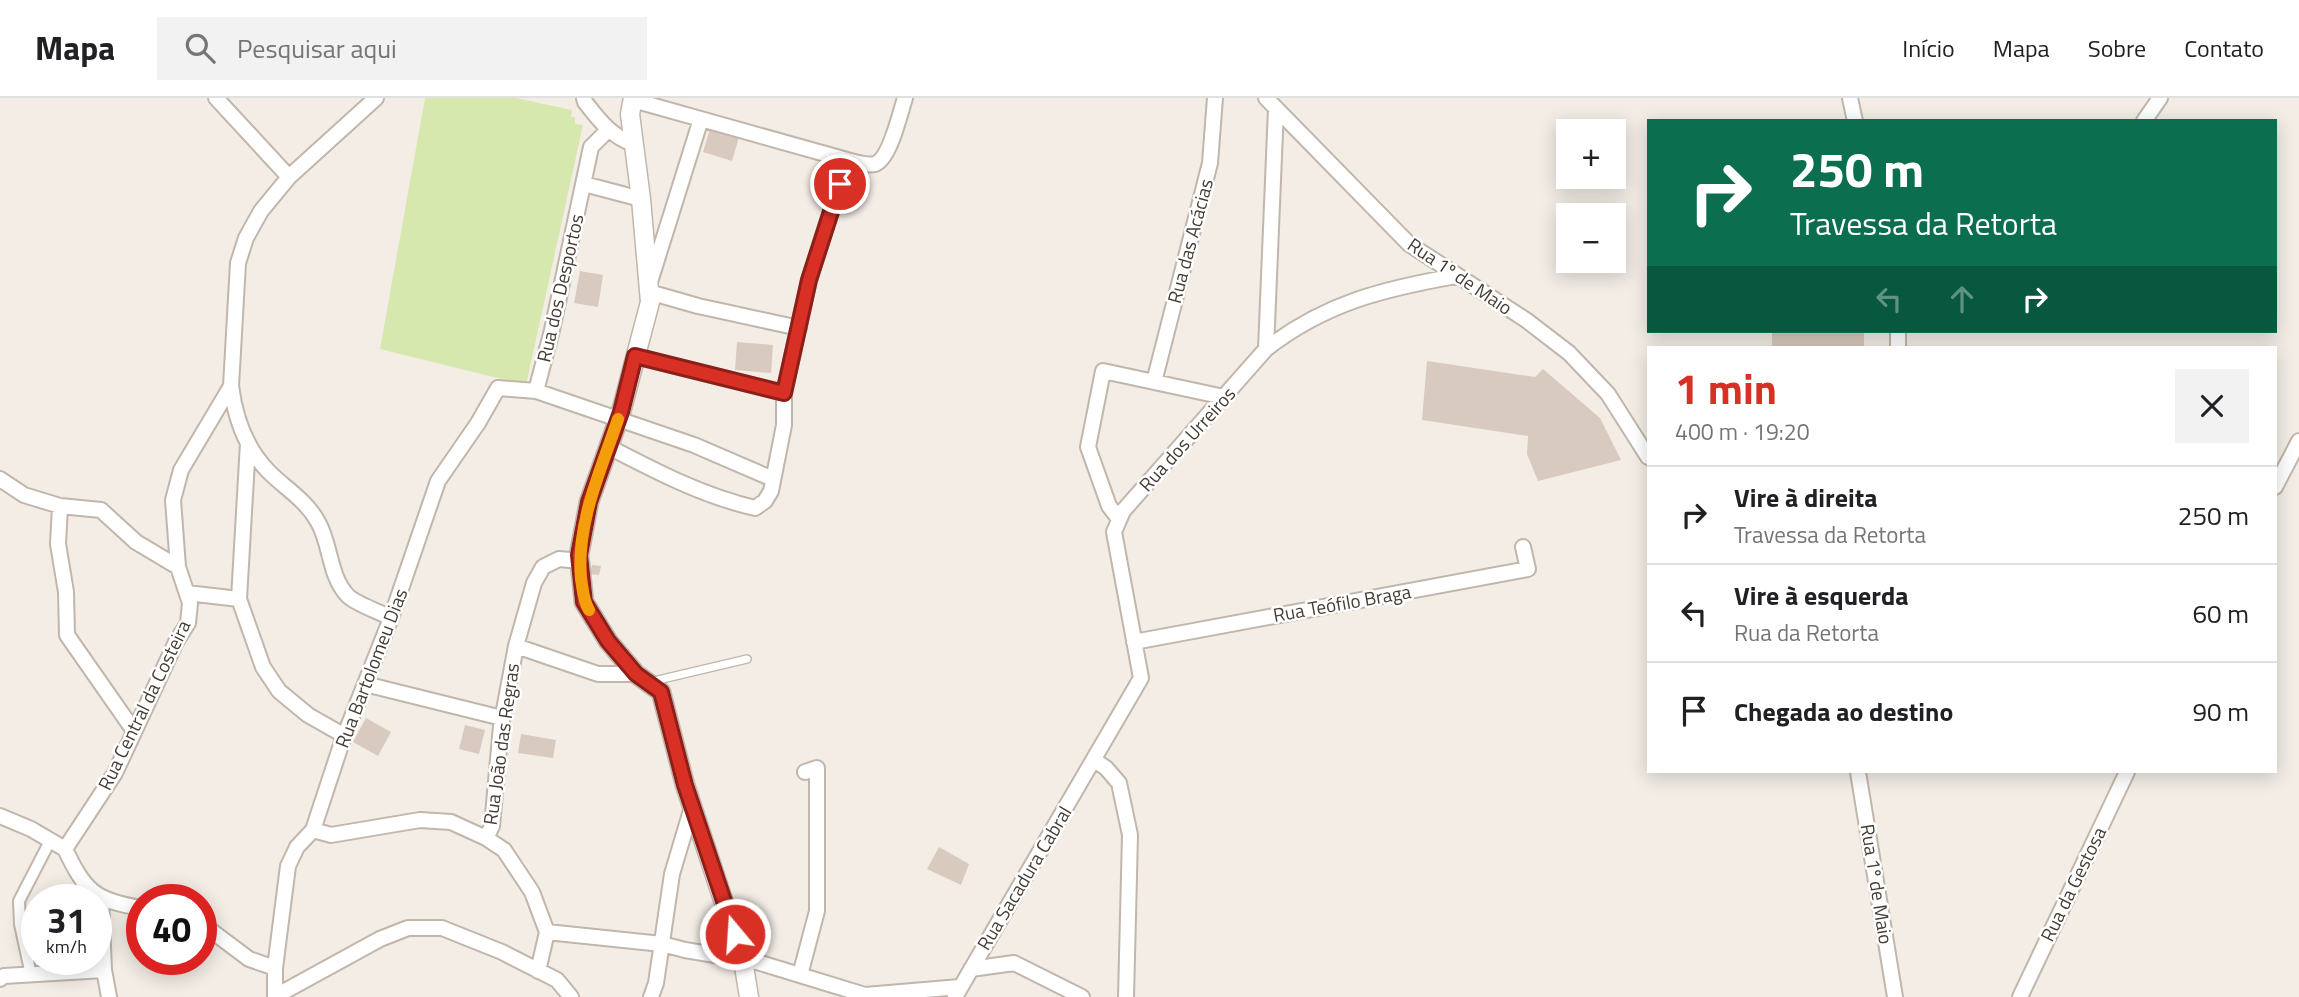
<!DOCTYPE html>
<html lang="pt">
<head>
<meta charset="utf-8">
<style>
  body { margin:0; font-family:"Titillium Web",sans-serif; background:#f2f2f2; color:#202124; height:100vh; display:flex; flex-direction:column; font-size:26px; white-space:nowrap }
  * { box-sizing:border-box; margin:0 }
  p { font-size:23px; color:#757577 }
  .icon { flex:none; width:38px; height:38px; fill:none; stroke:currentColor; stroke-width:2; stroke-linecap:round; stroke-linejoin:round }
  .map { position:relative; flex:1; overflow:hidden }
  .side { position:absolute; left:1647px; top:248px; width:630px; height:427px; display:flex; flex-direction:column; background:#fff; border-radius:0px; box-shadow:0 4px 18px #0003 }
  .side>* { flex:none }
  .top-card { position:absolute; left:1647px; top:21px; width:630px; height:214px; border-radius:0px; box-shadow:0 4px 18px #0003; background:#0b6e4f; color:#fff; overflow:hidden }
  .buttons { position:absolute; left:1556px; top:21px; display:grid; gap:14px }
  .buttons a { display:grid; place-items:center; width:70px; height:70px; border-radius:0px; background:#fff; box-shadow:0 4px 18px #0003; font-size:35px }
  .speed { position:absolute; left:21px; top:786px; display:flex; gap:14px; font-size:35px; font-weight:700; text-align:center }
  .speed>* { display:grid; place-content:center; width:91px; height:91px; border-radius:50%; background:#fff; box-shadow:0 4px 18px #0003; line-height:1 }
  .speed small { font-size:18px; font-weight:400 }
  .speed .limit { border:10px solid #d22; background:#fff; color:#111 }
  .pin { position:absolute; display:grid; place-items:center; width:60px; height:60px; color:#fff; margin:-30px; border:4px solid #fff; border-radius:50%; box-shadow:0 2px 7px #0007 }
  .me { position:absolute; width:77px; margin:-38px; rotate:342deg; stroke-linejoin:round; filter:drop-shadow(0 0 5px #0008) }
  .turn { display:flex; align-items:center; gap:24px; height:147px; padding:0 28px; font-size:32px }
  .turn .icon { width:91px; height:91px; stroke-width:2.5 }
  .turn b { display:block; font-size:49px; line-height:60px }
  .lanes { display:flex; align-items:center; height:66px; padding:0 28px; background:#0003; justify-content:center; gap:35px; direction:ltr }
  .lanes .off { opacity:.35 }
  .round { display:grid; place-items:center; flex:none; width:74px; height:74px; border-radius:0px; background:#f2f2f2 }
  .headline { display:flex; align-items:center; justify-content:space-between; height:119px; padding:0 28px }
  h1 { font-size:42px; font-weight:700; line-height:52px; color:#d93025 }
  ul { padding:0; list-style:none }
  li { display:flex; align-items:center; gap:21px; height:98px; padding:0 28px; border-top:2px solid #e0e0e0 }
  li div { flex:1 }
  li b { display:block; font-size:26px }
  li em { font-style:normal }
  header { display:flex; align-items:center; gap:42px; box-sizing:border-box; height:98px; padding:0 35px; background:#fff; border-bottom:2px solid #e0e0e0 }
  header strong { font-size:33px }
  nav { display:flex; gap:38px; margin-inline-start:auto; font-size:24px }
  .search { width:490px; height:63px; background:#f2f2f2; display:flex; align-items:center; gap:18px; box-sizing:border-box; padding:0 24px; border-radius:0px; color:#757577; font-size:26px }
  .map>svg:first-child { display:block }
  .green { fill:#d6e8ae }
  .building { fill:#d8cabe }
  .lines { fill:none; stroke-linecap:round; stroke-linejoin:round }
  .service-casing { stroke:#c1b6ab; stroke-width:10 }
  .pedestrian-casing { stroke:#c1b6ab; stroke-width:14 }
  .minor-casing { stroke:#c1b6ab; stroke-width:18 }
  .tertiary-casing { stroke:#c1b6ab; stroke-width:21 }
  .service { stroke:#fff; stroke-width:7 }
  .pedestrian { stroke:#fff; stroke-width:10 }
  .minor { stroke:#fff; stroke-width:14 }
  .tertiary { stroke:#fff; stroke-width:18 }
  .route-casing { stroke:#8d1f18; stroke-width:18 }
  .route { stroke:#d93025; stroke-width:12 }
  .slow { stroke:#f59e0b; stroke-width:12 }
  .labels { text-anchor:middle; stroke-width:5; stroke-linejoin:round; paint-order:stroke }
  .street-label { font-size:19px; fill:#463d35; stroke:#fff }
</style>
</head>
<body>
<header>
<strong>Mapa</strong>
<div class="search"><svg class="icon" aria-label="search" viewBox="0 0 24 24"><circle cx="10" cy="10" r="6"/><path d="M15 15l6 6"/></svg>Pesquisar aqui</div>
<nav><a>Início</a><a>Mapa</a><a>Sobre</a><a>Contato</a></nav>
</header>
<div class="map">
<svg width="2299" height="899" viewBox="0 0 2299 899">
  <rect width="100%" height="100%" fill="#f3ede6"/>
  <path class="green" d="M 425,0 L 516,0 L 572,12 L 571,19 L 575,19 L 575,26 L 583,27 L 526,287 L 380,251 Z"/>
  <path class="building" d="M 710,31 L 739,39 L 732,63 L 703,54 Z
    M 580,173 L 603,177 L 598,209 L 574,205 Z
    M 1772,233 L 1864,233 L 1864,250 L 1772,250 Z
    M 737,244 L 773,247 L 771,275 L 735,272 Z
    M 1427,263 L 1535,279 L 1543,271 L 1600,320 L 1621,362 L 1538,383 L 1527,356 L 1528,338 L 1422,322 Z
    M 592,467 L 601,468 L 599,477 L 590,476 Z
    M 366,620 L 391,634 L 378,658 L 353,644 Z
    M 465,627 L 485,632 L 479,656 L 459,651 Z
    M 521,636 L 556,642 L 553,660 L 518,655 Z
    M 939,749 L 969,766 L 961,787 L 927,771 Z"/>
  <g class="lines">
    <g class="service-casing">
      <path id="service" d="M 651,586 L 658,582 L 747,561"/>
    </g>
    <g class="pedestrian-casing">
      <path id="pedestrian" d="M 31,877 L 20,826 L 19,803 L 50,743"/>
    </g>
    <g class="minor-casing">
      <path id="minor" d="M 216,0 L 289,79
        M 584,0 L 585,4 C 599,22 611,38 633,46
        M 1266,0 L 1409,146 L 1526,222 L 1569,255 L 1608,296 L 1648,359
        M 1850,0 L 1855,23
        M 633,2 L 847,62 C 855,64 867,68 875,66 C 890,61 900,15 905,0
        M 2144,23 L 2160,0
        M 584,86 L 641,101
        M 650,184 L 701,21
        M 649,194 L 698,208 L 799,230
        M 1898,250 L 1898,233
        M 1266,251 L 1276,10
        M 635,258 L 784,295
        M 1154,284 L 1210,65 L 1215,0
        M 231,288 C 235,319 246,351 269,374 C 286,391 306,402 318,424 C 331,446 329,479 348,498 C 356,506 380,514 391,520
        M 536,293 L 552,232 L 591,49 L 608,32
        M 248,345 L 239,501 L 263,569 L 279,593 L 308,617 L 345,638
        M 609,349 C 655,373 703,398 755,410 L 765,403 L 771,393 L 784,327 L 784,295 L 809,182 L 847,62
        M 0,381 L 24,397 L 60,408 L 101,412 L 136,444 L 178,469
        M 2275,389 L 2299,343
        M 60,408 L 58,446 L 66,494 L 67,537 L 134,633
        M 1119,421 L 1109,408 L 1088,349 L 1103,273 L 1224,299
        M 187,495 L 239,501
        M 1134,544 L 1528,471 L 1523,449
        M 516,548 L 598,576 L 636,576
        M 365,586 L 502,620
        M 1094,662 L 1106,670 L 1119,685 L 1130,737 L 1126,899
        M 1858,674 L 1895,899
        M 0,718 L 31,731 L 65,751
        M 313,732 L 331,737 L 420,722 L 451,724 L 486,740 L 504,752 L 532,794 L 547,834 L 538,873
        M 486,740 L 492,728 L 501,628 L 516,548 L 534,485 L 543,469 L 559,461 L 580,463
        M 101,800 L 104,872 L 109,899
        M 142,810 C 95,803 85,793 65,751 L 115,675 L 176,544 L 188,525 L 190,505 L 178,469 L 173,402 L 181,372 L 231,288 L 238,165 L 246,140 L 261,113 L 289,79 L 376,0
        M 201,825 L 249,861 L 275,870
        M 547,834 L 662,846 L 685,852 L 757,864 L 865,897 L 960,889
        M 971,871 L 1014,865 L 1082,899
        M 800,877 L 817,813 L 817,670 L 805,674
        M 0,881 L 4,878 L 104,872
        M 276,898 L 380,841 L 408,830 L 442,830 L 502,854 L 557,882 L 571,899
        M 275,899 L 275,870 L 288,768 L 297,749 L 313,732 L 342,644 L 391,520 L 438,383 L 478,325 L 498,290 L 536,293 L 694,347 L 773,381
        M 651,899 L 656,885 L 672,776 L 692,709
        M 955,899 L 1141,580 L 1114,434 L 1123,413 L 1266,251 C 1325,205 1383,191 1456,178
        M 2020,899 L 2127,674"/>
    </g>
    <g class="tertiary-casing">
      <path id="tertiary" d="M 633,0 L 630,16 L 641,101 L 650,204 L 621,314 L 589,404 L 579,457 L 584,504 L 608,543 L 636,576 L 661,594 L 685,687 L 743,862 L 749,899"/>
    </g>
    <use href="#service" class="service"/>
    <use href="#pedestrian" class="pedestrian"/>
    <use href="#minor" class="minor"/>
    <use href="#tertiary" class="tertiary"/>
  </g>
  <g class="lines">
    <g class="route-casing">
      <path id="route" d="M 735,836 L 685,687 L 661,594 L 636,576 L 608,543 L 584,504 L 579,457 L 589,404 L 621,314 L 635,258 L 784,295 L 809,182 L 840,86"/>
    </g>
    <use href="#route" class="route"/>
    <path class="slow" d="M 589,512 C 583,502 583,492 581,481 C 576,425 601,372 618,321"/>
  </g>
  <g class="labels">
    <g class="street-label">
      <text transform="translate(1190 143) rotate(-75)" y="7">Rua das Acácias</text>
      <text transform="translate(1460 178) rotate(34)" y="7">Rua 1º de Maio</text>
      <text transform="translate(560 190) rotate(-77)" y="7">Rua dos Desportos</text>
      <text transform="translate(1187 341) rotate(-48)" y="7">Rua dos Urreiros</text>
      <text transform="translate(1342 505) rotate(-10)" y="7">Rua Teófilo Braga</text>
      <text transform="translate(371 570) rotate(-69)" y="7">Rua Bartolomeu Dias</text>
      <text transform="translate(144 607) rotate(-64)" y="7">Rua Central da Costeira</text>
      <text transform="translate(501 646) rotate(-82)" y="7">Rua João das Regras</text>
      <text transform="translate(1024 780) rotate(-59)" y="7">Rua Sacadura Cabral</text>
      <text transform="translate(1877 786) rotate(81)" y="7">Rua 1º de Maio</text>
      <text transform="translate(2073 786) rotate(-64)" y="7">Rua da Gestosa</text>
    </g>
  </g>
</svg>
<div class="buttons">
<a>+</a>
<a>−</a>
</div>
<div class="speed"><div>31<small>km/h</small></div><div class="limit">40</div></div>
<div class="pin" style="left:840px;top:86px;background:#d93025"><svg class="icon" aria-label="arrive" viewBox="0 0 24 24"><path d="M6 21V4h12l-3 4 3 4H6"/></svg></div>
<svg class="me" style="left:735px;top:836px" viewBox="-20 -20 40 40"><circle r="17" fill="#d93025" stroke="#fff" stroke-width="3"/><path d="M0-11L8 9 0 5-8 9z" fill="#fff"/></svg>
<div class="top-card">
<div class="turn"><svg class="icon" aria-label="right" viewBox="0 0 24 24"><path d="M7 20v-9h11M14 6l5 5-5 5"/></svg><div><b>250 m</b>Travessa da Retorta</div></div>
<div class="lanes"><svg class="icon off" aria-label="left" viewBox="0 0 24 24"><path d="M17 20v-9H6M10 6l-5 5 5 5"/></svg><svg class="icon off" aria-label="ahead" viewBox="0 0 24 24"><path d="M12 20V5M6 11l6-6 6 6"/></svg><svg class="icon" aria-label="right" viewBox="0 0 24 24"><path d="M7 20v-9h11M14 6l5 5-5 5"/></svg></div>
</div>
<section class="side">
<div class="headline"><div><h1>1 min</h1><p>400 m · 19:20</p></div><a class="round"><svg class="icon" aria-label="close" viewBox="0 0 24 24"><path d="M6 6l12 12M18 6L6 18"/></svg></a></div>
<ul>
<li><svg class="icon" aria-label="right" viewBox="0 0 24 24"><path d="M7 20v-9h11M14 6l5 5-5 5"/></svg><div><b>Vire à direita</b><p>Travessa da Retorta</p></div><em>250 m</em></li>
<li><svg class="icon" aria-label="left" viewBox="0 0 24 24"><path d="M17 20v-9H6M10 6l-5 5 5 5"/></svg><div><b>Vire à esquerda</b><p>Rua da Retorta</p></div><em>60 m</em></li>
<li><svg class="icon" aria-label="arrive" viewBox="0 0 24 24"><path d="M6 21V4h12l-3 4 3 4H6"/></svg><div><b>Chegada ao destino</b></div><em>90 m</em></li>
</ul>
</section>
</div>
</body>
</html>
